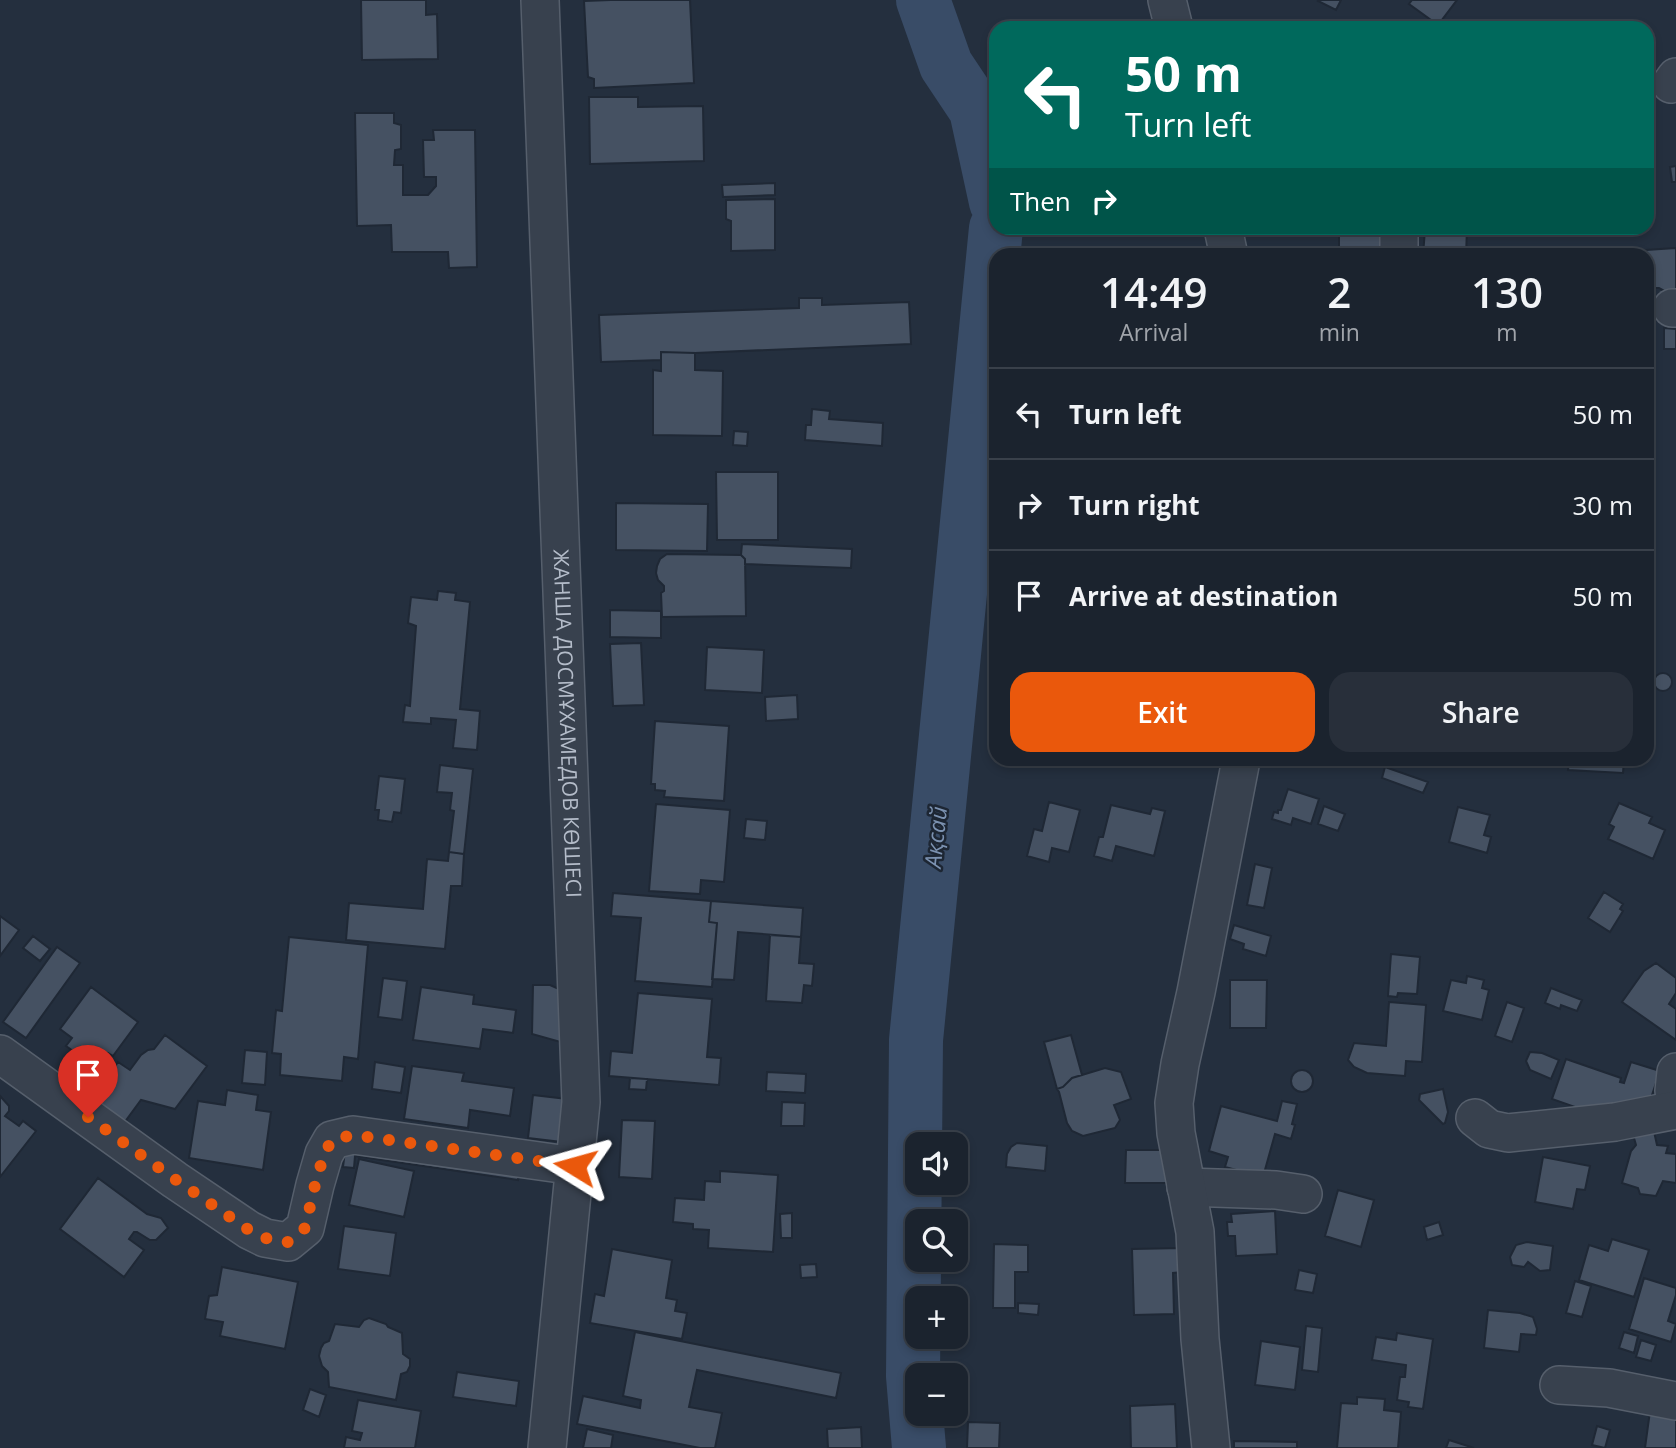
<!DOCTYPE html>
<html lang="en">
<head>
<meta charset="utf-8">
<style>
  body { margin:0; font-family:"Open Sans",sans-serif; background:#282f3a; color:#f1f3f6; height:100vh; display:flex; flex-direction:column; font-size:26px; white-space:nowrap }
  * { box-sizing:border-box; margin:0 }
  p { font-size:23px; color:#a0a4aa }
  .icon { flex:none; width:38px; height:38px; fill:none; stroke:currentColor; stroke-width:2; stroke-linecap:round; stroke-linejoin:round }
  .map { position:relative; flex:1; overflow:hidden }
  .drawer { position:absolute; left:989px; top:248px; width:665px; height:518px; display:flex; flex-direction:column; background:#1b232e; border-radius:21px; box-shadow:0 4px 10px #0003,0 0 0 2px #39404a }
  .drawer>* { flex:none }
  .guide { position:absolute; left:989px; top:21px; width:665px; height:214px; border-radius:21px; box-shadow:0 4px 10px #0003,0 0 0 2px #39404a; background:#00695c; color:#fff; overflow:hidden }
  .tools { position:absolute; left:905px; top:1132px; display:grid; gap:14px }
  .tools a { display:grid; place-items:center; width:63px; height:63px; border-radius:14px; background:#1b232e; box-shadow:0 4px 10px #0003,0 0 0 2px #39404a; font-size:35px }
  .pin { position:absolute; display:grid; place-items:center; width:60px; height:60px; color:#fff; margin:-72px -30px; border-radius:50% 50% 50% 0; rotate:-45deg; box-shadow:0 0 7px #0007 }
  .pin .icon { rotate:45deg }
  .me { position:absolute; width:77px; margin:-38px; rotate:278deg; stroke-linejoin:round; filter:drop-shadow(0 0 5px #0008) }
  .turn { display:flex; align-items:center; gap:24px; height:147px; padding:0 21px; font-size:32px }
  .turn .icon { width:91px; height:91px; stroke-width:2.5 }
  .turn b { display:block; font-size:49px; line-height:60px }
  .then { display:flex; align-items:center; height:66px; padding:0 21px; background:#0003; gap:14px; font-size:26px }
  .eta { display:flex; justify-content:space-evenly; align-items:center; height:119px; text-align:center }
  .eta b { font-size:42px; font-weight:600; line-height:49px }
  .button { display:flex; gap:14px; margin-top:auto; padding:14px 21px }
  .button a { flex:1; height:80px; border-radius:21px; background:#ea580c; color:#fff; font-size:28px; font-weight:600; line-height:80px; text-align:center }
  .button a+a { background:#282f3a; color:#f1f3f6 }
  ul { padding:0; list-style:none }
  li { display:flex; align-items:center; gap:21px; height:91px; padding:0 21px; border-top:2px solid #39404a }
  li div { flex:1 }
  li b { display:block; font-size:26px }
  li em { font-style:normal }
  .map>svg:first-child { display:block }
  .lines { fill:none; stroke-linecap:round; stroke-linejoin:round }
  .river { stroke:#394c67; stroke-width:54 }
  .building { fill:#455162; stroke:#1f2835; stroke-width:2 }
  .minor-casing { stroke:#565f6c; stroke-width:40 }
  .minor { stroke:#38414e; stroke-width:37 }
  .route { stroke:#ea580c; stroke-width:12; stroke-dasharray:0 21.6 }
  .labels { text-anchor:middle; stroke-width:5; stroke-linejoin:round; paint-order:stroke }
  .street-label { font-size:21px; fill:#b4bcc9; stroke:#1d2633 }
  .water-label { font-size:23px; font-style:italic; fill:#7c92b1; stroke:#1d2633 }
</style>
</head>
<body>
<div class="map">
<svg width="1676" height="1448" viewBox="0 0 1676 1448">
  <rect width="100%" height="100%" fill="#242f3e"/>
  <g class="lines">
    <path class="river" d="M 923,0 L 946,65 L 976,110 L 996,202
      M 919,1448 L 913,1376 L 916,1040 L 996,228"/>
  </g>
  <path class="building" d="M 361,0 L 426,0 L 426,15 L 437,14 L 438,59 L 362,60 Z
    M 611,0 L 690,0 L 694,83 L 594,88 L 594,79 L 588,77 L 584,1 Z
    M 1319,0 L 1341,0 L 1336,10 L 1318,1 Z
    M 1412,0 L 1457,0 L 1438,25 L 1409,4 Z
    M 589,97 L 638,97 L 638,107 L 703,106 L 704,161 L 590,164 Z
    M 355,113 L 394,113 L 394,123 L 401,125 L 401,149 L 395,150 L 394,165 L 403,165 L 403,195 L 428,195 L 436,186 L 436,177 L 424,177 L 423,140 L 434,140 L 433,130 L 475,130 L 477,267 L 449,268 L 448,252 L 392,252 L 391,225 L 357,226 Z
    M 1676,166 L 1676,182 L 1672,182 L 1670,167 Z
    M 775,183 L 775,195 L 723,197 L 722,185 Z
    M 775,199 L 775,250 L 731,251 L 731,221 L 726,219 L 726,200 Z
    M 1339,228 L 1381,228 L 1380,256 L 1339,256 Z
    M 1438,228 L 1467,228 L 1466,256 L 1423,256 L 1425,229 L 1438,230 Z
    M 1676,248 L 1676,296 L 1670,294 L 1659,288 L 1649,288 L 1646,250 Z
    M 799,298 L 822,298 L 822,305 L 909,302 L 911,344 L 695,353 L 661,352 L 661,360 L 601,362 L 599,315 L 799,308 Z
    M 1664,328 L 1676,329 L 1676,349 L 1664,349 Z
    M 661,352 L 695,353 L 695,370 L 723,371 L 722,436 L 653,435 L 653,370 L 661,371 Z
    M 812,409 L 830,411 L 829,419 L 883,423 L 882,446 L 805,440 L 806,425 L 811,425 Z
    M 734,431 L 748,432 L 747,446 L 733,445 Z
    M 716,472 L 778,472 L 778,540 L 717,540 Z
    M 616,503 L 708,504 L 707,551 L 616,550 Z
    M 742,544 L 852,549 L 851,568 L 745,564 L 745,559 L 741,555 Z
    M 667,554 L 741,555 L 745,559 L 746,616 L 662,617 L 661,593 L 664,591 L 664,586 L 658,580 L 656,573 L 657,566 L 660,559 Z
    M 438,591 L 456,593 L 455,600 L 470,602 L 460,709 L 480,711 L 477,750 L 453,748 L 456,720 L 431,718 L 431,724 L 403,722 L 405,705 L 410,706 L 416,626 L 408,623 L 411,597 L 437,600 Z
    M 610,610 L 661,611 L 661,638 L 610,637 Z
    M 641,643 L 644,705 L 613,706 L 610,644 Z
    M 707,647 L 764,650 L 762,693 L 705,690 Z
    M1654 682a9 9 0 1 1 18 0a9 9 0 1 1-18 0Z
    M 797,695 L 798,719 L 766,721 L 765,697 Z
    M 655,721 L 729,726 L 724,801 L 664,797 L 665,791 L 655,790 L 655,784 L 651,784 Z
    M 1181,760 L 1218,760 L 1217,767 Z
    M 1569,760 L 1624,760 L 1623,773 L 1568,770 Z
    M 440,765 L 473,769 L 464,854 L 449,852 L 454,811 L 450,810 L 452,793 L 437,792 Z
    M 1385,767 L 1428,782 L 1423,793 L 1382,778 Z
    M 379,776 L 405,779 L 401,813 L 394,812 L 392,822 L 378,820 L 379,810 L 375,810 Z
    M 1288,789 L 1319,799 L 1311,824 L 1293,818 L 1291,825 L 1272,819 L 1274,812 L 1278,813 L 1278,810 L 1281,810 Z
    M 1049,802 L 1080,810 L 1069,852 L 1052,848 L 1049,862 L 1027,856 L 1034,829 L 1042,831 Z
    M 1619,803 L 1652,817 L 1649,823 L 1665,830 L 1653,859 L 1608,839 L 1614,827 L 1609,824 Z
    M 656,804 L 730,810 L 724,882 L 701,880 L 700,894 L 649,891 Z
    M 1111,805 L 1150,814 L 1152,808 L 1165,811 L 1154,856 L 1116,846 L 1112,861 L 1094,856 L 1099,837 L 1103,837 Z
    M 1324,806 L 1345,814 L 1338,831 L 1318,824 Z
    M 1458,807 L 1490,815 L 1484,835 L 1491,837 L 1487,853 L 1449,842 Z
    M 746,819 L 767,821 L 765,840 L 744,838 Z
    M 449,852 L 464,854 L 462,886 L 451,886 L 445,949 L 346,940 L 349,903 L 423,909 L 427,859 L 448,861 Z
    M 1255,864 L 1272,868 L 1264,908 L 1247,905 Z
    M 1604,892 L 1623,904 L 1620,909 L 1623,911 L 1610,932 L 1588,918 Z
    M 613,893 L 711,901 L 709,922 L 717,923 L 712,987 L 635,981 L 641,918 L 611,916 Z
    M 711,901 L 803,908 L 801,937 L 738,932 L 734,980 L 712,979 L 717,923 L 709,922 Z
    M 0,916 L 19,930 L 0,956 Z
    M 1234,925 L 1271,936 L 1266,956 L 1243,949 L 1244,944 L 1230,939 Z
    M 770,935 L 801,937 L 799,963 L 814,964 L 812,986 L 804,985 L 802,1003 L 766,1001 Z
    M 33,936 L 50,949 L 40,961 L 23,948 Z
    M 289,937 L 368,945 L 358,1059 L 344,1057 L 342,1081 L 280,1075 L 281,1054 L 272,1053 L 276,1010 L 282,1011 Z
    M 57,947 L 80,963 L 26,1038 L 3,1022 Z
    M 1391,954 L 1420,957 L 1417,994 L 1398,993 L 1397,997 L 1388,996 Z
    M 1656,963 L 1676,978 L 1676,993 L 1669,1004 L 1676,1009 L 1676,1040 L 1622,1002 L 1644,971 Z
    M 1467,976 L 1484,980 L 1482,988 L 1489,990 L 1482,1020 L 1443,1011 L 1451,980 L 1466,983 Z
    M 383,978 L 407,981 L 402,1020 L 378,1017 Z
    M 1230,980 L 1267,980 L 1266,1028 L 1230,1028 Z
    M 533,985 L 550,985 L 559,989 L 564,1043 L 532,1034 Z
    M 91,987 L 138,1022 L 113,1056 L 108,1053 L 97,1068 L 66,1046 L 72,1038 L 60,1029 Z
    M 421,987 L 474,995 L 473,1004 L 516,1010 L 513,1033 L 483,1029 L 480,1049 L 413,1040 Z
    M 1551,988 L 1582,1000 L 1577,1011 L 1561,1005 L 1560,1009 L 1545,1003 Z
    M 638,993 L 712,999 L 707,1057 L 721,1058 L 719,1085 L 609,1076 L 611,1051 L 632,1053 Z
    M 1389,1002 L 1426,1005 L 1422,1062 L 1406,1061 L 1405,1076 L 1367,1073 L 1354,1067 L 1348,1060 L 1354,1043 L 1386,1046 Z
    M 1507,1002 L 1524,1008 L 1512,1042 L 1495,1036 Z
    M 165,1035 L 207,1066 L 175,1109 L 141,1100 L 124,1123 L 91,1100 L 118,1062 L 130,1070 L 141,1055 L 148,1050 L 154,1049 Z
    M 1071,1035 L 1082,1075 L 1072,1078 L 1063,1087 L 1057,1089 L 1044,1042 Z
    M 245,1050 L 267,1052 L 265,1085 L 242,1083 Z
    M 1530,1052 L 1542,1053 L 1559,1060 L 1551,1079 L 1530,1070 L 1526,1061 Z
    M 77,1053 L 97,1068 L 98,1066 L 109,1074 L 89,1099 L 59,1076 Z
    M 1566,1059 L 1621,1078 L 1620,1082 L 1624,1083 L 1631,1062 L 1660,1071 L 1649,1104 L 1606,1118 L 1552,1099 Z
    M 375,1062 L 405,1067 L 401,1093 L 372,1089 Z
    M 412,1066 L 464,1073 L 462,1081 L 514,1088 L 510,1116 L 470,1110 L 468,1128 L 404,1119 Z
    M 1105,1068 L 1121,1072 L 1131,1099 L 1114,1105 L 1120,1120 L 1115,1128 L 1083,1136 L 1072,1131 L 1067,1123 L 1059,1092 L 1057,1089 L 1063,1087 L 1072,1078 Z
    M1291 1081a11 11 0 1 1 22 0a11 11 0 1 1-22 0Z
    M 767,1072 L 806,1074 L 805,1093 L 766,1091 Z
    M 630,1078 L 647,1079 L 646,1090 L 629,1089 Z
    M 1443,1089 L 1448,1112 L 1445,1123 L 1443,1124 L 1419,1100 L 1420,1094 Z
    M 227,1090 L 258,1095 L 256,1110 L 271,1112 L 263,1170 L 189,1158 L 198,1101 L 225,1105 Z
    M 533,1095 L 567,1099 L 562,1142 L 528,1138 Z
    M 0,1096 L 9,1106 L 9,1111 L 5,1116 L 19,1126 L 23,1121 L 36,1131 L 0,1177 Z
    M 1282,1101 L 1297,1104 L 1292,1124 L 1295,1125 L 1291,1139 L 1275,1134 L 1263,1177 L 1225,1167 L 1228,1157 L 1209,1151 L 1221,1106 L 1277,1121 Z
    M 782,1102 L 805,1103 L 804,1126 L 781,1126 Z
    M 622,1120 L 655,1121 L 652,1179 L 619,1177 Z
    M 1653,1127 L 1657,1145 L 1668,1146 L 1666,1153 L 1676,1154 L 1676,1183 L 1663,1181 L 1656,1196 L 1640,1194 L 1638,1188 L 1622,1183 L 1631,1151 L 1636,1145 L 1632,1131 Z
    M 346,1143 L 520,1169 L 518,1180 L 355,1156 L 354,1168 L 343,1167 Z
    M 1017,1143 L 1047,1146 L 1045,1171 L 1006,1167 L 1007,1154 L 1011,1147 Z
    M 1126,1150 L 1167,1150 L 1167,1183 L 1125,1183 Z
    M 1543,1157 L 1590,1166 L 1585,1190 L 1577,1189 L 1573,1209 L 1535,1202 Z
    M 359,1159 L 414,1171 L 404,1217 L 349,1205 Z
    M 720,1171 L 778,1175 L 773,1252 L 708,1248 L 709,1230 L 693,1229 L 693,1224 L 673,1222 L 675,1198 L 704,1200 L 705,1181 L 720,1182 Z
    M 98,1178 L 147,1214 L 161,1218 L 168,1228 L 156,1240 L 150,1240 L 137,1232 L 134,1232 L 129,1239 L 144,1250 L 124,1277 L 60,1229 Z
    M 1338,1190 L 1374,1200 L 1361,1247 L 1325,1236 Z
    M 1275,1211 L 1277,1254 L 1236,1256 L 1235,1236 L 1228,1236 L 1227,1222 L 1232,1222 L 1231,1214 Z
    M 792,1213 L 792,1238 L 781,1238 L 780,1214 Z
    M 1439,1222 L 1443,1235 L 1427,1240 L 1424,1227 Z
    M 344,1226 L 396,1233 L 390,1276 L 338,1269 Z
    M 1612,1239 L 1649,1250 L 1634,1297 L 1579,1280 L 1589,1245 L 1608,1251 Z
    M 1527,1242 L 1553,1246 L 1550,1270 L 1540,1271 L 1528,1262 L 1524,1267 L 1512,1265 L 1510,1257 L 1516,1245 Z
    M 994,1244 L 1028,1245 L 1028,1272 L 1015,1272 L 1015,1308 L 993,1308 Z
    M 1182,1248 L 1183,1272 L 1173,1273 L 1174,1314 L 1134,1315 L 1132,1249 Z
    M 612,1249 L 672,1260 L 666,1298 L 677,1300 L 675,1311 L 687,1313 L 682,1339 L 590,1323 L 595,1294 L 604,1296 Z
    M 816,1264 L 817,1277 L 801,1278 L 800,1265 Z
    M 222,1267 L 298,1282 L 285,1349 L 220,1336 L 223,1322 L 205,1319 L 209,1296 L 217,1295 Z
    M 1299,1270 L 1317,1274 L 1313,1293 L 1295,1290 Z
    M 1644,1278 L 1676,1288 L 1676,1295 L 1668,1321 L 1676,1324 L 1671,1342 L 1629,1329 Z
    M 1575,1281 L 1591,1286 L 1582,1317 L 1566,1313 Z
    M 1018,1303 L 1039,1304 L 1038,1315 L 1018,1313 Z
    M 1488,1310 L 1520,1313 L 1533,1317 L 1537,1329 L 1536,1335 L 1521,1334 L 1519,1352 L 1484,1348 Z
    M 369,1318 L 386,1324 L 388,1327 L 402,1333 L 403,1354 L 410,1359 L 410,1366 L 407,1372 L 401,1374 L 396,1400 L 329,1387 L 328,1372 L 322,1366 L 319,1356 L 321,1348 L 324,1343 L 329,1341 L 335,1324 L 359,1327 L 364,1320 Z
    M 1306,1326 L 1322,1328 L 1318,1372 L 1302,1370 Z
    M 635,1332 L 841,1373 L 836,1398 L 697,1370 L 689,1407 L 722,1413 L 715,1448 L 700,1448 L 577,1424 L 583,1396 L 640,1408 L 641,1400 L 623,1396 Z
    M 1624,1332 L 1638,1336 L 1634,1353 L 1619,1348 Z
    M 1397,1333 L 1433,1339 L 1423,1409 L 1408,1407 L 1409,1402 L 1397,1400 L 1400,1377 L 1405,1377 L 1406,1365 L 1372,1360 L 1376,1337 L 1396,1340 Z
    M 1641,1340 L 1656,1345 L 1651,1361 L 1636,1357 Z
    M 1261,1341 L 1300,1347 L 1295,1390 L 1255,1385 Z
    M 457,1372 L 519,1381 L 516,1406 L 453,1397 Z
    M 310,1389 L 326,1395 L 319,1417 L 303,1410 Z
    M 1357,1397 L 1385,1399 L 1384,1410 L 1401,1412 L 1398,1448 L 1337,1448 L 1341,1403 L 1357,1404 Z
    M 358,1400 L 421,1411 L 415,1448 L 344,1448 L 346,1437 L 360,1440 L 362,1433 L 352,1431 Z
    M 1175,1404 L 1177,1448 L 1131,1448 L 1130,1406 Z
    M 1650,1411 L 1676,1415 L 1676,1448 L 1645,1448 Z
    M 968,1422 L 1000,1423 L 999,1448 L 967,1448 Z
    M 1597,1426 L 1610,1430 L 1605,1448 L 1592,1445 Z
    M 861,1427 L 862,1448 L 828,1448 L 827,1429 Z
    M 587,1429 L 613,1435 L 611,1448 L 583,1448 Z
    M 1449,1440 L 1474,1448 L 1446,1448 Z
    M 1234,1441 L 1297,1442 L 1297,1448 L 1234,1448 Z"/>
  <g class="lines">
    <g class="minor-casing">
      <g id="minor">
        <path id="s1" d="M 540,0 L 581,1102 L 547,1448"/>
        <path d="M 1167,0 L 1174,28"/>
        <path d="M 1671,84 L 1676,77"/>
        <path d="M 1223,228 L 1229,256"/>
        <path d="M 1399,228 L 1399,256"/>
        <path d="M 1672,308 L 1676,308"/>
        <path d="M 0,1054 L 175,1180 L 249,1230 L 265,1238 L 288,1242 L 305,1228 L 315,1185 L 324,1154 L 332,1140 L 353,1135 L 575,1166"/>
        <path d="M 1676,1072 L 1674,1091 L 1676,1095"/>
        <path d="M 1475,1118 L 1489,1129 L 1508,1133 L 1615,1122 L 1676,1110"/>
        <path d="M 1186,1187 L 1276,1190 L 1303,1194"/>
        <path d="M 1559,1385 L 1609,1388 L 1676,1401"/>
        <path d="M 1211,1448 L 1200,1339 L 1195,1232 L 1176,1133 L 1174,1103 L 1180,1064 L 1196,992 L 1241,760"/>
      </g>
    </g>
    <use href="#minor" class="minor"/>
  </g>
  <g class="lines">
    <path class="route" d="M 88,1117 L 176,1180 L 249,1230 L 265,1238 L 288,1242 L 305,1228 L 315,1185 L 324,1154 L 332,1140 L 353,1135 L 575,1166"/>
  </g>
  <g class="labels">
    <g class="street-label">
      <text dy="7" stroke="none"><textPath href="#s1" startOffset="724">ЖАНША ДОСМҰХАМЕДОВ КӨШЕСІ</textPath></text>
    </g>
    <g class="water-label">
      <text transform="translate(936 837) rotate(-84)" y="8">Ақсай</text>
    </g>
  </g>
</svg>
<div class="tools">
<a><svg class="icon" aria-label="sound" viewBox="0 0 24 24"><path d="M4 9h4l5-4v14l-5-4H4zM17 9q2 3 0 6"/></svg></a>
<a><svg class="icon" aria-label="search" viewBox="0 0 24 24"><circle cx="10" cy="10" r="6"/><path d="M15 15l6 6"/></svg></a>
<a>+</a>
<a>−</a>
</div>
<div class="pin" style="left:88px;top:1117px;background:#d93025"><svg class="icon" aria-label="arrive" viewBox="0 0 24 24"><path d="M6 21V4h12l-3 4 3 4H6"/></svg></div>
<svg class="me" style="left:575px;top:1166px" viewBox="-20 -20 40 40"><path d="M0-17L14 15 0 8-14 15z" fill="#ea580c" stroke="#fff" stroke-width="4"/></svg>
<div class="guide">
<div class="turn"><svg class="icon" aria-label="left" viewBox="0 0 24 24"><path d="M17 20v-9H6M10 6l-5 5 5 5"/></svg><div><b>50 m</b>Turn left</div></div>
<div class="then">Then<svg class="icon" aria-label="right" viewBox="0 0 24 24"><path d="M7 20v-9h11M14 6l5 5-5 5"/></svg></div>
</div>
<section class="drawer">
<div class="eta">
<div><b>14:49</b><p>Arrival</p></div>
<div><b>2</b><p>min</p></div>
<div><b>130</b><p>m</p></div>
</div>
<ul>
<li><svg class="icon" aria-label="left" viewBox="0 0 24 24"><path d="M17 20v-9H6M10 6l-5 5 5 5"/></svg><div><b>Turn left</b></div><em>50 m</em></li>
<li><svg class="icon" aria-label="right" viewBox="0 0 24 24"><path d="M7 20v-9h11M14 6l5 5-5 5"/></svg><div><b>Turn right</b></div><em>30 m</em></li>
<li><svg class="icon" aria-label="arrive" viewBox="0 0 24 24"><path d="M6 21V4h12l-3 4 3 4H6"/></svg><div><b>Arrive at destination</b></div><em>50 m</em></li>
</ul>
<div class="button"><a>Exit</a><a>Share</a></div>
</section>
</div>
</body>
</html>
